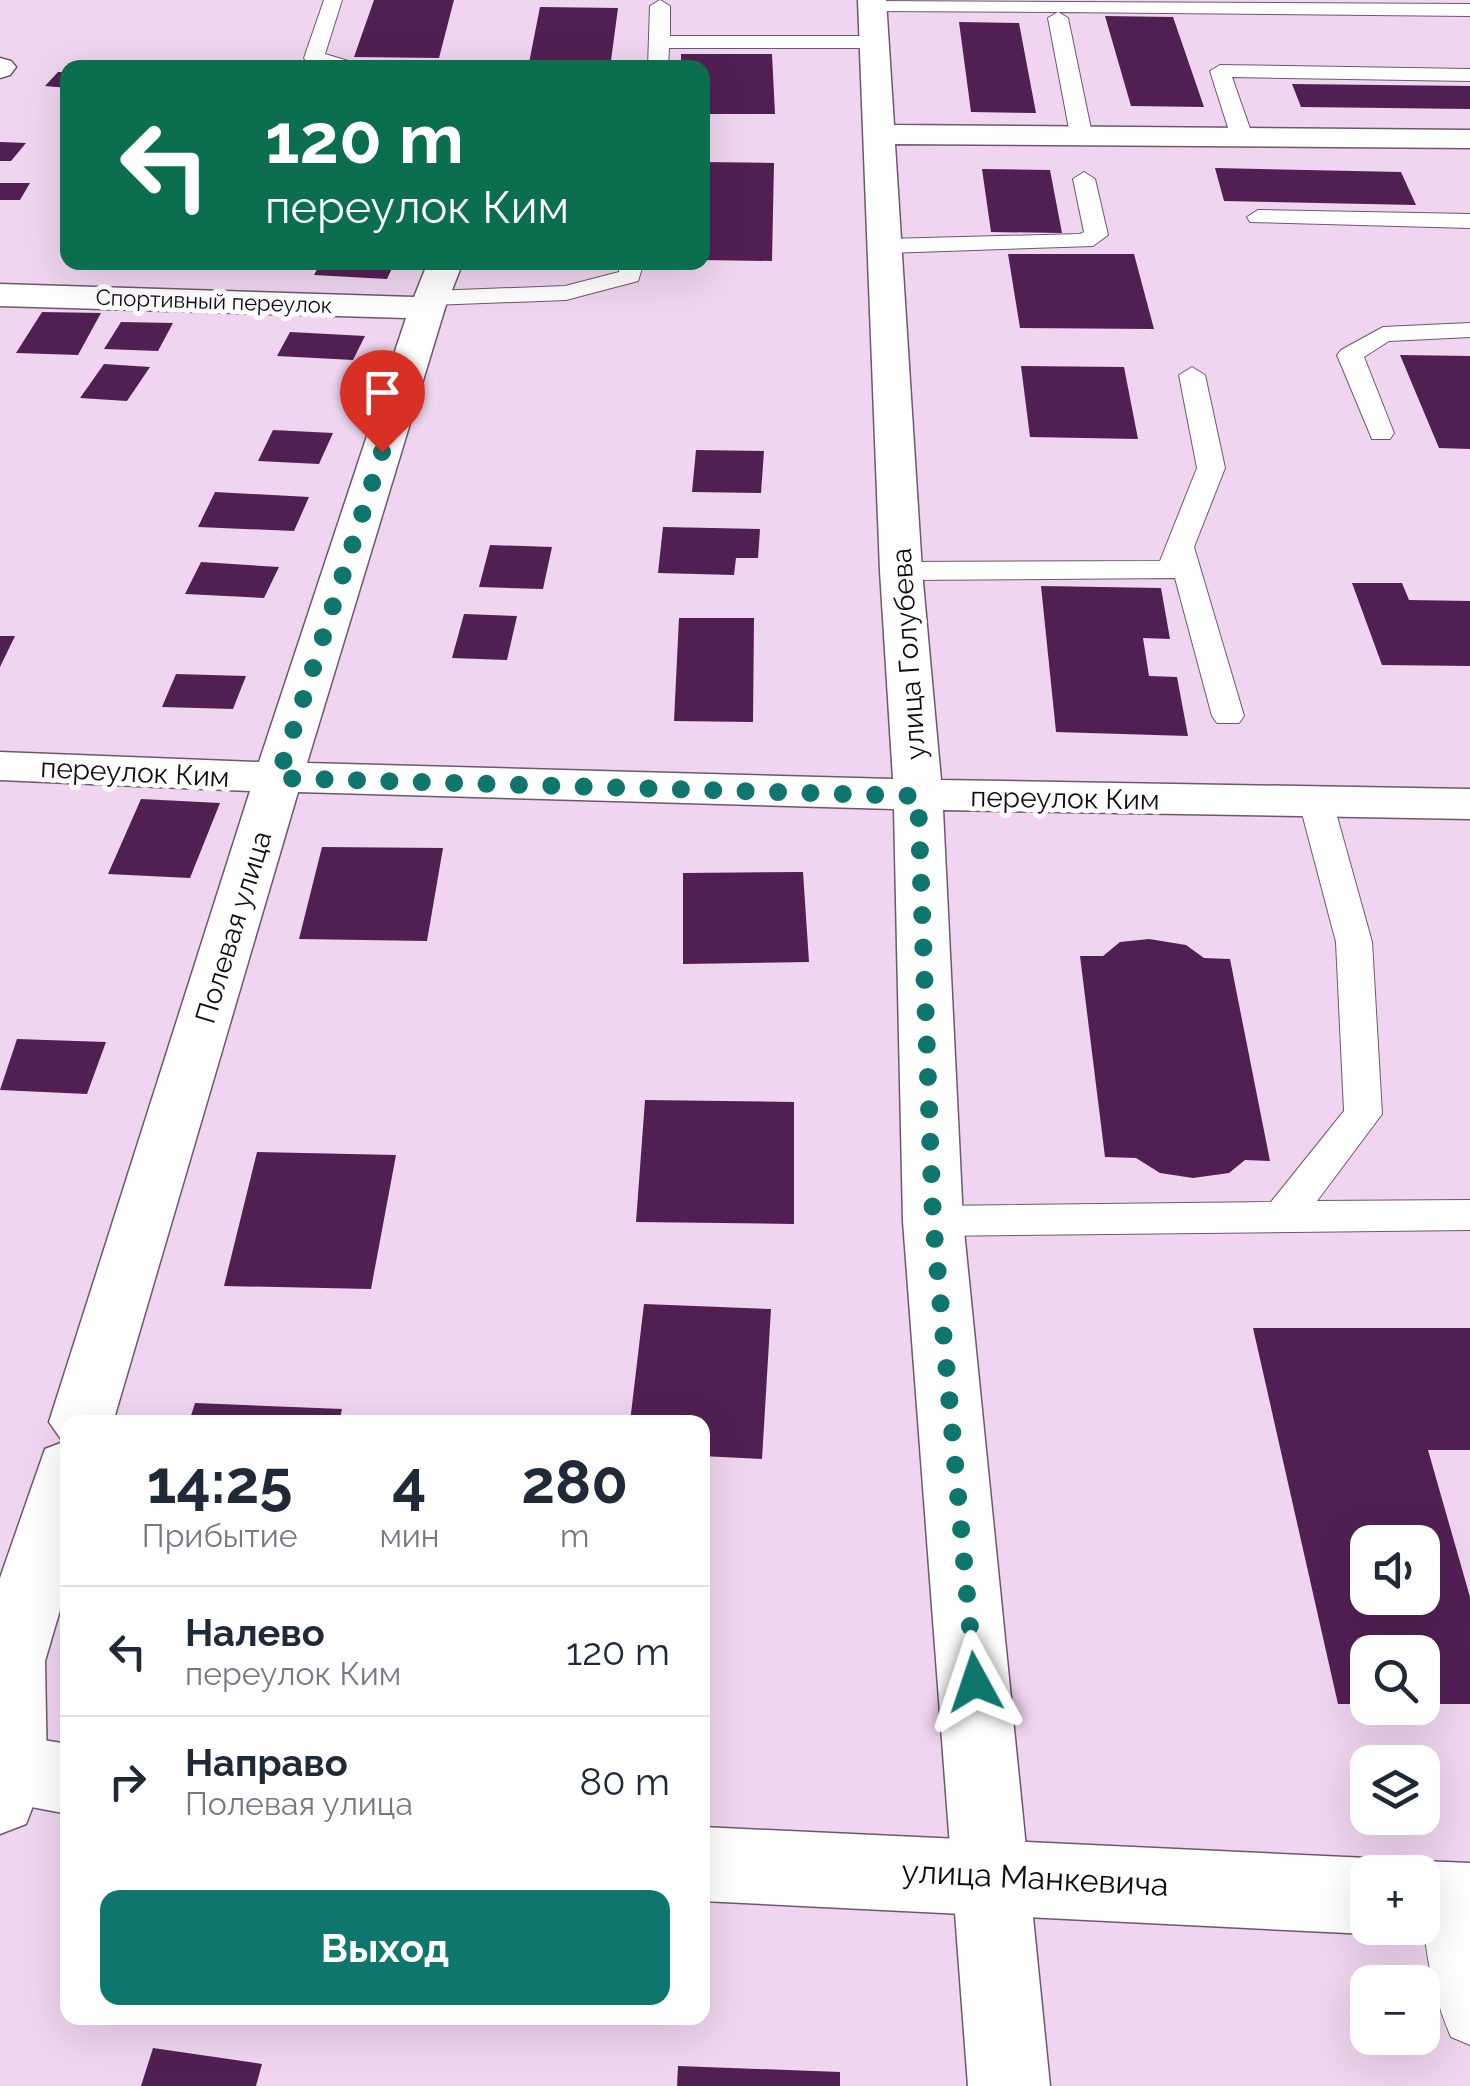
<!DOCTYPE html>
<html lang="ru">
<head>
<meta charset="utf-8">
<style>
  body { margin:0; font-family:Raleway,sans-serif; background:#f2f2f3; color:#1f2937; height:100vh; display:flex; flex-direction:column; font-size:38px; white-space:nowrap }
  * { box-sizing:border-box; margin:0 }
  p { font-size:32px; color:#747a83 }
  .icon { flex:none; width:55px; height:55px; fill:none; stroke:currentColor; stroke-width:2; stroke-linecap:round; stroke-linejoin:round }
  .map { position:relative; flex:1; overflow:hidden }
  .side { position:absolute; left:60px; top:1415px; width:650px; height:610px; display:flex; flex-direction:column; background:#fff; border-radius:20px; box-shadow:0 10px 40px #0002 }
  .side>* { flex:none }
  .top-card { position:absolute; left:60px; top:60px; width:650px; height:210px; border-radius:20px; box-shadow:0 10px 40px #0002; background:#0b6e4f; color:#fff; overflow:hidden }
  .controls { position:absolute; left:1350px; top:1525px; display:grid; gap:20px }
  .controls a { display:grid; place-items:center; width:90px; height:90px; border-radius:20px; background:#fff; box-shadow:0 10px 40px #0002; font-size:50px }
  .pin { position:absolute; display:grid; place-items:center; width:85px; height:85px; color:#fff; margin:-102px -42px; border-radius:50% 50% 50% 0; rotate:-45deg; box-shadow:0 0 10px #0007 }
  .pin .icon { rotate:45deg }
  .me { position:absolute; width:110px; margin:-55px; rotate:355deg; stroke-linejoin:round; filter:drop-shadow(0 0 8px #0008) }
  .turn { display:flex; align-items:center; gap:35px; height:210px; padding:0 40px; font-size:45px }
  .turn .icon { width:130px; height:130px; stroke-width:2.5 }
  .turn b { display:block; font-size:70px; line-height:85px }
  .eta { display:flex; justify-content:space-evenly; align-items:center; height:170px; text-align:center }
  .eta b { font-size:60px; font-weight:700; line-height:70px }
  .cta { display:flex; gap:20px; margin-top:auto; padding:20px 40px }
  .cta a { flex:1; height:115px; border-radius:20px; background:#0f766e; color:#fff; font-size:40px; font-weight:700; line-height:115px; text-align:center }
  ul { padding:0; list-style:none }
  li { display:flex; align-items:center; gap:30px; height:130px; padding:0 40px; border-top:2px solid #e0e1e3 }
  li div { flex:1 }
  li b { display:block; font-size:38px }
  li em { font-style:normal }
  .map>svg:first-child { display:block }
  .building { fill:#512053; fill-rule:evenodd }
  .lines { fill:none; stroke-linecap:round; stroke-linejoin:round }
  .service-casing { stroke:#6e586e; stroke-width:2 }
  .minor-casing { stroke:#6e586e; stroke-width:3 }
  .tertiary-casing { stroke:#6e586e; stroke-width:3 }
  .service { fill:#fff; fill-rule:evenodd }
  .minor { fill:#fff; fill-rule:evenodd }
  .tertiary { fill:#fff; fill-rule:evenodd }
  .route { stroke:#0f766e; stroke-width:18; stroke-dasharray:0 32.4 }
  .labels { text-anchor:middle; stroke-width:10; stroke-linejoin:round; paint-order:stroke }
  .far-street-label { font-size:22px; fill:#120a12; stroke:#fff }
  .street-label { font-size:28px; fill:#120a12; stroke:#fff }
  .near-street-label { font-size:32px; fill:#120a12; stroke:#fff }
</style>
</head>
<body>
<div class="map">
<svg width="1470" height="2086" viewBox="0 0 1470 2086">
  <rect width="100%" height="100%" fill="#efd5ef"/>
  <path class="building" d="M 374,0 L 454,0 L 439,58 L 354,57 Z
    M 540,7 L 618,8 L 610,68 L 528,68 Z
    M 1105,16 L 1173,17 L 1204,107 L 1131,106 Z
    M 959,22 L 1019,23 L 1036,113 L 971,112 Z
    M 681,54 L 772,54 L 775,114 L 702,114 L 702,68 L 681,68 Z
    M 58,72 L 68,72 L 68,88 L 45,86 Z
    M 1292,84 L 1470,86 L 1470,109 L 1301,107 Z
    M 0,142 L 26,143 L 11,161 L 0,161 Z
    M 702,162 L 774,163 L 772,261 L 702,260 Z
    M 1215,168 L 1401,172 L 1416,205 L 1224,201 Z
    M 982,169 L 1050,170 L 1062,233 L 991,232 Z
    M 0,183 L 30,183 L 20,200 L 0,200 Z
    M 1008,254 L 1134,254 L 1154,329 L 1020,328 Z
    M 321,262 L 395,262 L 387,279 L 314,275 Z
    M 42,312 L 101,313 L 78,355 L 16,353 Z
    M 121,322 L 173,323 L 158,351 L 104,349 Z
    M 290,332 L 365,336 L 353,360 L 277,356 Z
    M 1400,355 L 1470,356 L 1470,449 L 1439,448 Z
    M 104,364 L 150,367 L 127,401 L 80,398 Z
    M 1021,366 L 1124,367 L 1138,439 L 1030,437 Z
    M 273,430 L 333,433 L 319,464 L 258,461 Z
    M 696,450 L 764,451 L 761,493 L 692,492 Z
    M 215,492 L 309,497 L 294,531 L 198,527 Z
    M 663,527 L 760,529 L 758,558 L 736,558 L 734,575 L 658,573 Z
    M 490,545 L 552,547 L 543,589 L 479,587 Z
    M 201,562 L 279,567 L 264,598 L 185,594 Z
    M 1352,583 L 1402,583 L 1409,600 L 1470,601 L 1470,666 L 1382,665 Z
    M 1041,586 L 1161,588 L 1170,639 L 1143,638 L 1149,676 L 1177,677 L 1188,736 L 1056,732 Z
    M 464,614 L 517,616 L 507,660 L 452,658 Z
    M 679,618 L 754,618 L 753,722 L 674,721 Z
    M 0,636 L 15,636 L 0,667 Z
    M 176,674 L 246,676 L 233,709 L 162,707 Z
    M 141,799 L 220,803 L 190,878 L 108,874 Z
    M 322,847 L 443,848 L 427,941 L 299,939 Z
    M 803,872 L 809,962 L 683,964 L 683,873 Z
    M 1149,939 L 1186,945 L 1204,958 L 1230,959 L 1270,1161 L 1245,1160 L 1229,1173 L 1193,1178 L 1160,1173 L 1136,1158 L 1105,1157 L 1080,956 L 1103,956 L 1120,942 Z
    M 17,1039 L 106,1042 L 87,1094 L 0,1090 Z
    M 645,1100 L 794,1102 L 794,1224 L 636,1222 Z
    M 257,1152 L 396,1155 L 371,1289 L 224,1286 Z
    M 644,1304 L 771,1309 L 762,1459 L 702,1456 L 702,1422 L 630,1422 Z
    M 1253,1328 L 1470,1328 L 1470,1450 L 1428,1450 L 1470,1597 L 1470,1704 L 1422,1704 L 1422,1652 L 1368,1652 L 1368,1704 L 1338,1704 ZM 1368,1542 L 1422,1542 L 1422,1598 L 1368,1598 Z
    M 195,1403 L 342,1409 L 339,1422 L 189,1422 Z
    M 153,2048 L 262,2064 L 256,2086 L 141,2086 Z
    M 678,2066 L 840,2072 L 840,2086 L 677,2086 Z"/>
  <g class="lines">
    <g class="service-casing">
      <path id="service" d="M 324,0 L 342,0 L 325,54 L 372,68 L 331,68 L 307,62 L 304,58 Z
        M 660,0 L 670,6 L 670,36 L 875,36 L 885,42 L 875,48 L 669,48 L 668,68 L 648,68 L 650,6 Z
        M 866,1 L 1470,4 L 1470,16 L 1058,12 L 1068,18 L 1092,134 L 1081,140 L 1070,134 L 1048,18 L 1058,12 L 873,11 L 866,9 Z
        M 1220,65 L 1470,69 L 1470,81 L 1232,77 L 1253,137 L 1242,143 L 1231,137 L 1210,71 Z
        M 1084,172 L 1095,179 L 1108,235 L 1093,246 L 887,253 L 875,246 L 887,239 L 1080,234 L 1084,232 L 1073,179 Z
        M 1258,210 L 1470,214 L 1470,228 L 1250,222 L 1247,217 Z
        M 620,262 L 644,262 L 638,281 L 566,300 L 431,305 L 419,298 L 431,291 L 565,286 L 619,272 Z
        M 1470,323 L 1470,337 L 1389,341 L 1364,357 L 1394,433 L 1390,439 L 1372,439 L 1337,355 L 1341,350 L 1383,327 Z
        M 1192,367 L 1205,375 L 1225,468 L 1194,547 L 1244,716 L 1239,723 L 1217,723 L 1212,716 L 1175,578 L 901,580 L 891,577 L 886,571 L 891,565 L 901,562 L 1160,561 L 1197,468 L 1179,375 Z
        M 1316,792 L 1328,795 L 1333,802 L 1372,942 L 1382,1114 L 1317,1201 L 1470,1200 L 1470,1230 L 933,1236 L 919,1232 L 913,1221 L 919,1210 L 933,1206 L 1271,1202 L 1344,1111 L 1336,942 L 1299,802 L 1304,795 Z
        M 1442,1874 L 1461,1882 L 1470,1907 L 1470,2045 L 1451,2037 C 1430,1989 1422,1936 1422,1884 Z"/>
    </g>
    <g class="minor-casing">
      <path id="minor" d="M 858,0 L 886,0 L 894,125 L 1470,130 L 1470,148 L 895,144 L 922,571 L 941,780 L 1470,789 L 1470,819 L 943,810 L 963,1221 L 1050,2086 L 968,2086 L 903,1221 L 894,809 L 298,792 L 113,1422 L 68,1422 L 68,1583 L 45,1661 L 47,1770 L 26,1824 L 0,1834 L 0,1578 L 45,1449 L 63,1442 L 49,1422 L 250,791 L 0,780 L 0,752 L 259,762 L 406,318 L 0,306 L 0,284 L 414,297 L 428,262 L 463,262 L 445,308 L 307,763 L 893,779 L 880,571 Z
        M 0,58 L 11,61 L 16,67 L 10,75 L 0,78 Z"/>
    </g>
    <g class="tertiary-casing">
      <path id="tertiary" d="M 0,1733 L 68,1744 L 68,1814 L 0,1801 Z
        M 702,1827 L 1368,1858 L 1396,1872 L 1422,1861 L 1470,1863 L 1470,1939 L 1422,1937 L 1399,1928 L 1422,1928 L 1422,1872 L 1368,1872 L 1368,1928 L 1383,1928 L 1368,1934 L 702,1901 Z"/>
    </g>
    <use href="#service" class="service"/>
    <use href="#minor" class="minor"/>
    <use href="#tertiary" class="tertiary"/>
  </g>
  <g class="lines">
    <path class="route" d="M 382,452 L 278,778 L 918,796 L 933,1220 L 975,1682"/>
  </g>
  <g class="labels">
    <g class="far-street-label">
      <text transform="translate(214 301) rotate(2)" y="8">Спортивный переулок</text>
    </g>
    <g class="street-label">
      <text transform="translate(908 654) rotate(-94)" y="10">улица Голубева</text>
      <text transform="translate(135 772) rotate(3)" y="10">переулок Ким</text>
      <text transform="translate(1065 798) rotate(1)" y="10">переулок Ким</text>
      <text transform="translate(233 927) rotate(-73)" y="10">Полевая улица</text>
    </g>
    <g class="near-street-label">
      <text transform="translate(1035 1878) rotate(3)" y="11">улица Манкевича</text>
    </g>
  </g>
</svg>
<div class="controls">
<a><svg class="icon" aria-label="sound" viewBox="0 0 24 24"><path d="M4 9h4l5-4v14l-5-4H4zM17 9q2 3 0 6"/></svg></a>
<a><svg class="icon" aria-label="search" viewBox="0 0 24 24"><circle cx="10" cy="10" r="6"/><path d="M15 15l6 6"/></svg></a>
<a><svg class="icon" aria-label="layers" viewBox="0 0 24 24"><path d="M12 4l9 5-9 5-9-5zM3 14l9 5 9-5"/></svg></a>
<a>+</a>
<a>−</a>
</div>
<div class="pin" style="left:382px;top:452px;background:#d93025"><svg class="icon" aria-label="arrive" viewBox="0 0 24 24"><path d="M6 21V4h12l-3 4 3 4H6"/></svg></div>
<svg class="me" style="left:975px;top:1682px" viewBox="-20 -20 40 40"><path d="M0-17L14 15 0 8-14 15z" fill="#0f766e" stroke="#fff" stroke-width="4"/></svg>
<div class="top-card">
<div class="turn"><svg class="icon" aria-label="left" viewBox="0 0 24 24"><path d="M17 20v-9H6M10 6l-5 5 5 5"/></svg><div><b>120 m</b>переулок Ким</div></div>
</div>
<section class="side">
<div class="eta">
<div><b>14:25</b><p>Прибытие</p></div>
<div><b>4</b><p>мин</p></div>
<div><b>280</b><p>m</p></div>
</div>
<ul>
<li><svg class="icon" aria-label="left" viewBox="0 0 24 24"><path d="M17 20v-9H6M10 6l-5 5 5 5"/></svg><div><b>Налево</b><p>переулок Ким</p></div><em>120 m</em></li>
<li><svg class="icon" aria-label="right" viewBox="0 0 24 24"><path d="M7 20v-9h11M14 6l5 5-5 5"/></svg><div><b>Направо</b><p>Полевая улица</p></div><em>80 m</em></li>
</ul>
<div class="cta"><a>Выход</a></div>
</section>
</div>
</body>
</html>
